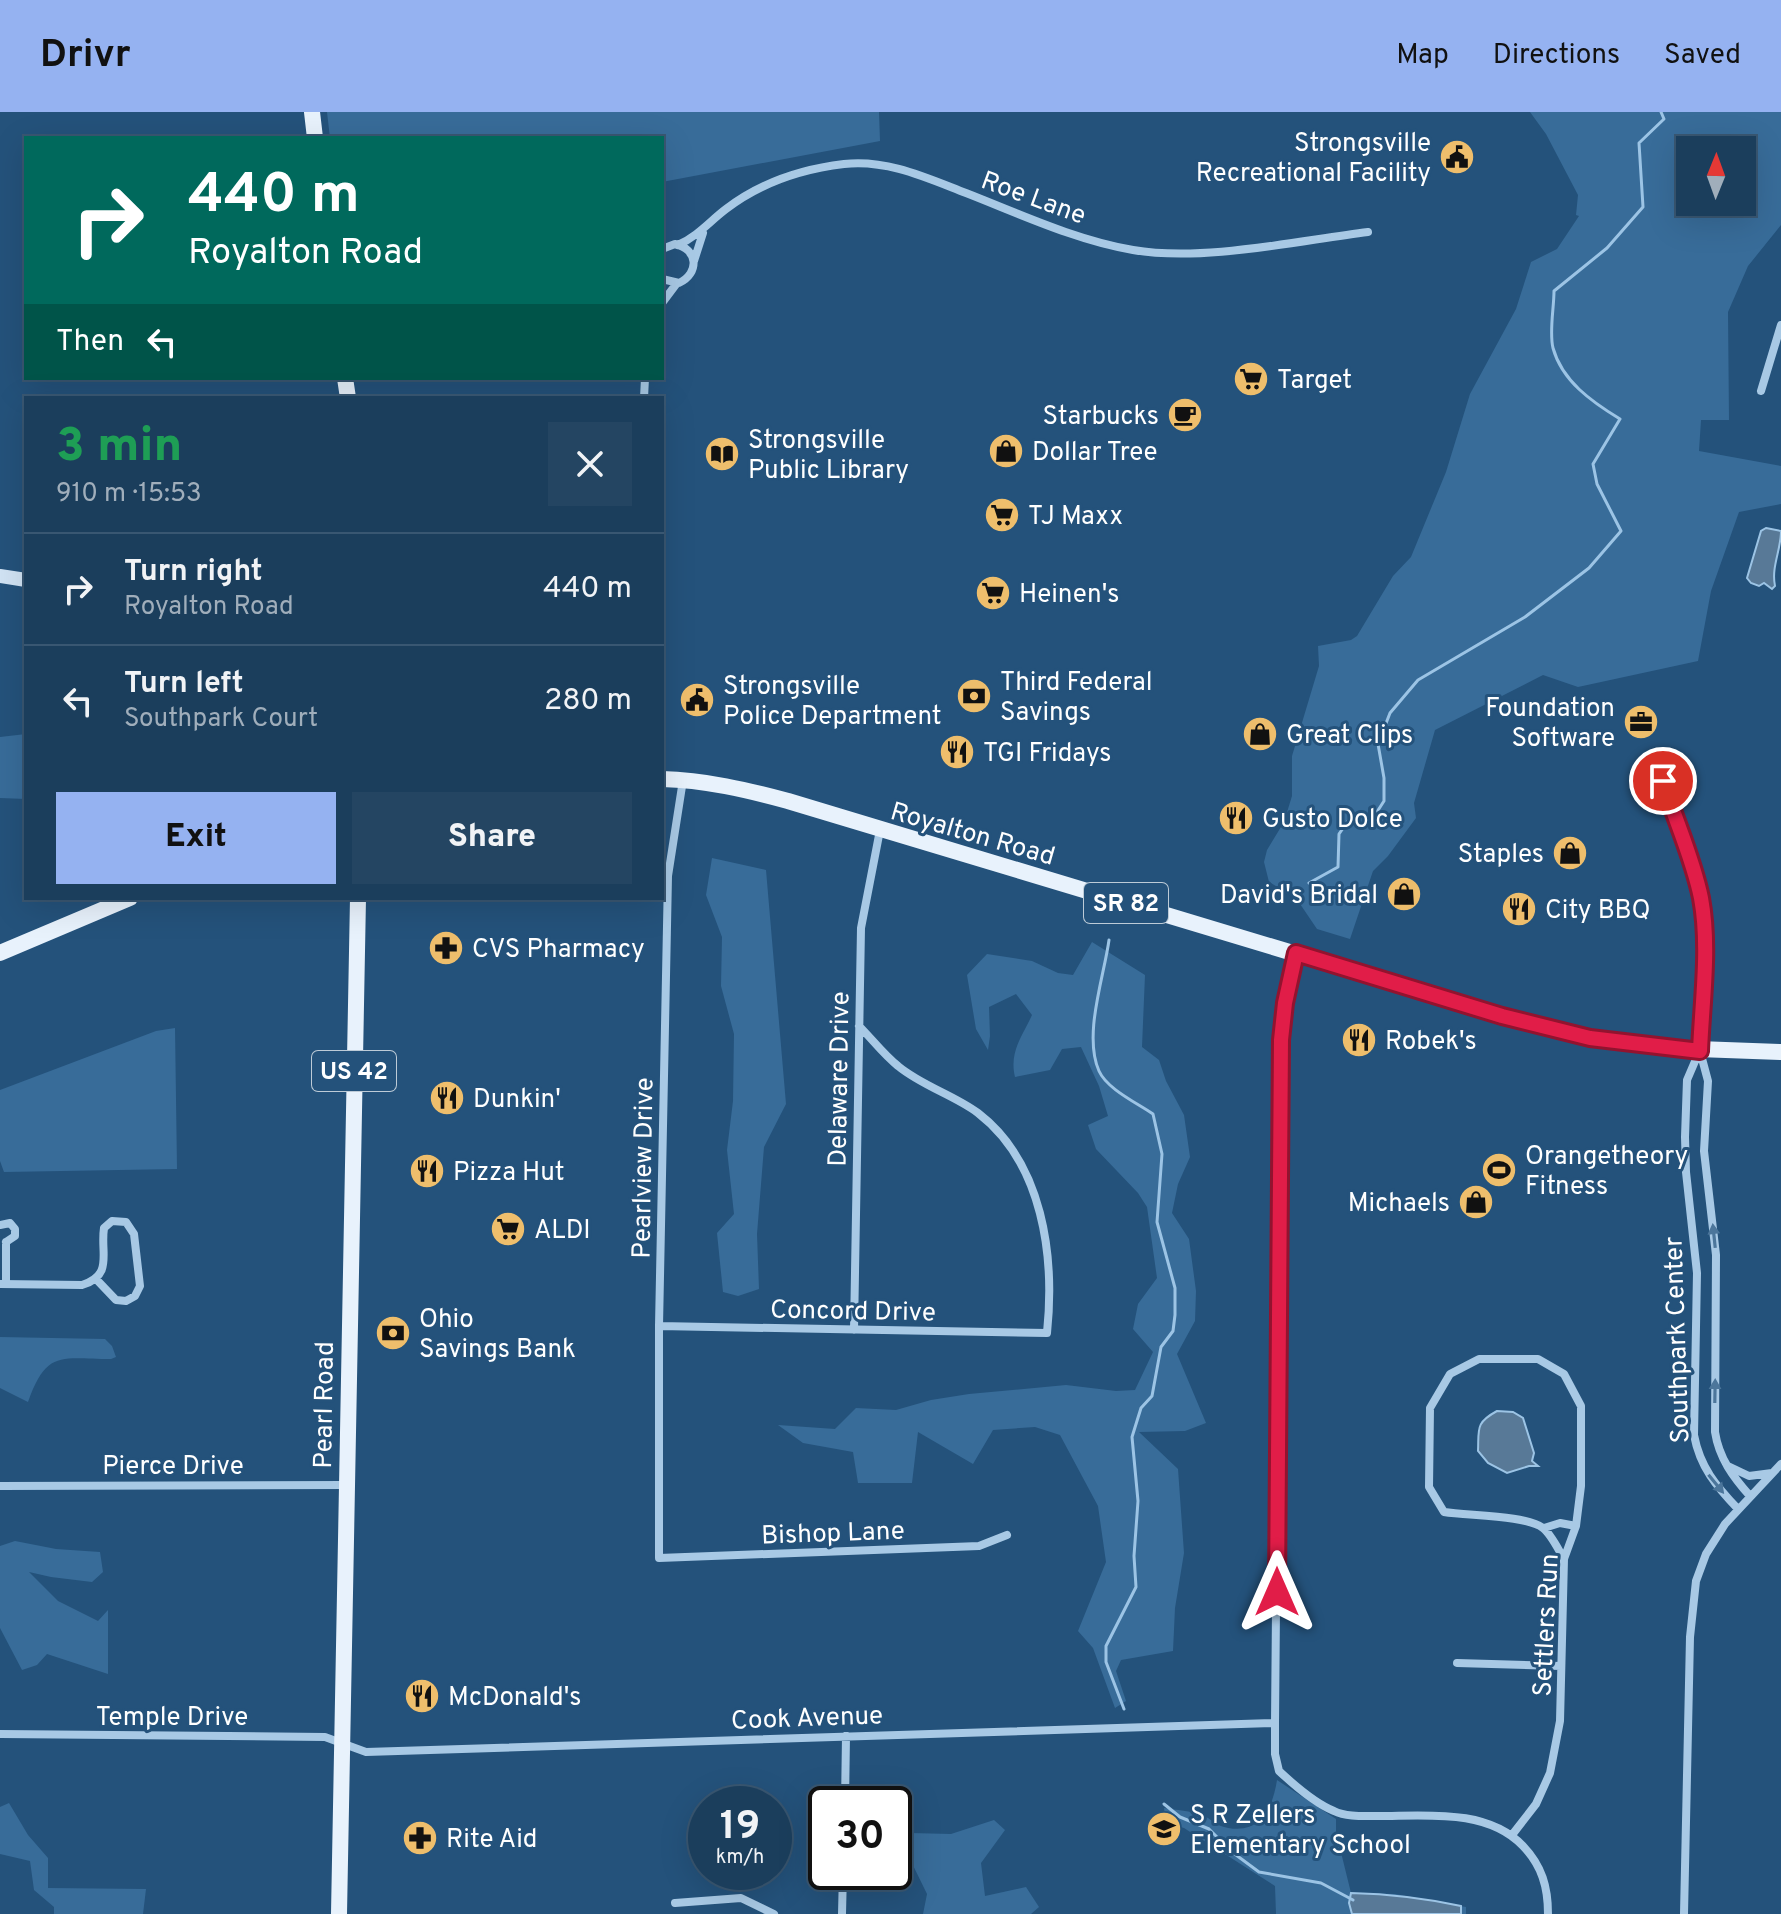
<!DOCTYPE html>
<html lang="en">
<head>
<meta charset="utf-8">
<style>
  body { margin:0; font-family:Overpass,sans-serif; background:#244562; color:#f1f3f6; height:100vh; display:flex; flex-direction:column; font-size:30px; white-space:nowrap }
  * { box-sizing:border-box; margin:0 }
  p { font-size:26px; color:#a0aebb }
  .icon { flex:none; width:44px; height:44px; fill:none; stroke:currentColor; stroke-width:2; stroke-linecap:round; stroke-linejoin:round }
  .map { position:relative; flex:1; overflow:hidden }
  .sheet { position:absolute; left:24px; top:284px; width:640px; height:504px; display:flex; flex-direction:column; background:#1b3e5c; border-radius:0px; box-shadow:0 8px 32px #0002,0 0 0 2px #395772 }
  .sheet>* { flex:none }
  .hud { position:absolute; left:24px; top:24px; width:640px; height:244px; border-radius:0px; box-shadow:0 8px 32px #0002,0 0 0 2px #395772; background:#00695c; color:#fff; overflow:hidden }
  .needle { width:52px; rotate:1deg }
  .tools { position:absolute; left:1676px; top:24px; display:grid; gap:16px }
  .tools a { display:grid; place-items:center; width:80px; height:80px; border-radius:0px; background:#1b3e5c; box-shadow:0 8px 32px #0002,0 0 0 2px #395772; font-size:40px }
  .speed { position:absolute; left:688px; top:1674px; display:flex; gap:16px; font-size:40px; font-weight:700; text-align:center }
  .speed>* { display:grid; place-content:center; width:104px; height:104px; border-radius:50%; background:#1b3e5c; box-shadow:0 8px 32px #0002,0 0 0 2px #395772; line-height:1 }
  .speed small { font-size:20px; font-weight:400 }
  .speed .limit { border:4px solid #111; border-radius:12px; background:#fff; color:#111 }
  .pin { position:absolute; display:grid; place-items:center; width:68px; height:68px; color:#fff; margin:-34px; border:4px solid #fff; border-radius:50%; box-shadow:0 2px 8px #0007 }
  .me { position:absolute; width:88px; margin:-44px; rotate:0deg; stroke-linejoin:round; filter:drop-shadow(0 0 6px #0008) }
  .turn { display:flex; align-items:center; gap:28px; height:168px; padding:0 32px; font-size:36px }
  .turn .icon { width:104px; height:104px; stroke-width:2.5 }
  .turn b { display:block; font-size:56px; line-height:68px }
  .then { display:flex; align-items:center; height:76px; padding:0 32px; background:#0003; gap:16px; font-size:30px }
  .round { display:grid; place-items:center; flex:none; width:84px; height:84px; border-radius:0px; background:#244562 }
  .head { display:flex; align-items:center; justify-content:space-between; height:136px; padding:0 32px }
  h1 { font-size:48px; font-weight:800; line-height:60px; color:#1e9e55 }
  .cta { display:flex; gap:16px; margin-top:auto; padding:16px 32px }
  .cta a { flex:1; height:92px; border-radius:0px; background:#95b2f1; color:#111; font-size:32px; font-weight:800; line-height:92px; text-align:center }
  .cta a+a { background:#244562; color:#f1f3f6 }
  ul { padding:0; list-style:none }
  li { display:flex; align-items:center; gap:24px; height:112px; padding:0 32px; border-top:2px solid #395772 }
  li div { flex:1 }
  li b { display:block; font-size:30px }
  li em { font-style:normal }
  header { display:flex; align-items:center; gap:48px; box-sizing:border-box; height:112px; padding:0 40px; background:#95b2f1; color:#111 }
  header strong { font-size:38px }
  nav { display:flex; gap:44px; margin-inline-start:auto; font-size:28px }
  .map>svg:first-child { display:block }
  .green { fill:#386c99; fill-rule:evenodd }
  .water { fill:#587997; stroke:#9cc4e5; stroke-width:2 }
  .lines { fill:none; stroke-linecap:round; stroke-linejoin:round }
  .stream { stroke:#9cc4e5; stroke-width:3 }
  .street { stroke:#a8c9e5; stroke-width:8 }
  .secondary { stroke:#d1e3f4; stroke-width:14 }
  .primary { stroke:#e8f2fc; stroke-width:16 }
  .oneway { fill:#4c769b }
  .route-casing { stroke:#92132f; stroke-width:20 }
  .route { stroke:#e11d48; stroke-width:14 }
  .labels { text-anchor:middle; stroke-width:6; stroke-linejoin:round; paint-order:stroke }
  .shield { fill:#24527b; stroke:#bdcbd7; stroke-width:2 }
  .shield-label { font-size:24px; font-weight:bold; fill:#fff }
  .poi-label { font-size:26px; fill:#fff; stroke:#24527b; text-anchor:start }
  .street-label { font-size:26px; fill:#fff; stroke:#24527b }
</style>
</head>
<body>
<header>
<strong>Drivr</strong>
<nav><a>Map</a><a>Directions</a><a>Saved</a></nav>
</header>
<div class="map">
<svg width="1781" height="1802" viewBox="0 0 1781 1802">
  <rect width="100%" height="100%" fill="#24527b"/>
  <path class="green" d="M 327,0 L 879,0 L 880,29 L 662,70 L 662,26 L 330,26 Z
    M 1530,0 L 1781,0 L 1781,113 L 1748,154 L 1728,200 L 1729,308 L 1701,308 L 1699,339 L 1781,354 L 1781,392 L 1739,400 L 1711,479 L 1698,549 L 1578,575 L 1543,563 L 1435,618 L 1414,691 L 1416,706 L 1388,744 L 1373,759 L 1350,827 L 1317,817 L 1296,786 L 1269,770 L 1264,750 L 1267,738 L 1284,710 L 1292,684 L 1292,644 L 1319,554 L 1318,534 L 1351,528 L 1357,524 L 1393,464 L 1411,445 L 1446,360 L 1470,282 L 1516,197 L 1531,150 L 1557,137 L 1579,104 L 1576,103 L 1578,83 L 1546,22 ZM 1690,38 L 1742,38 L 1742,90 L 1690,90 Z
    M 26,622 L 26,687 L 0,686 L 0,625 Z
    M 712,746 L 766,758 L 786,992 L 764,1035 L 757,1122 L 759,1177 L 738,1184 L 723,1180 L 717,1121 L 734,1102 L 727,1038 L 733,989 L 734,922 L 721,874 L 722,825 L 706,783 Z
    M 1092,830 L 1145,863 L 1142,935 L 1159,948 L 1166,969 L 1184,1003 L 1190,1045 L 1178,1072 L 1172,1101 L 1189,1127 L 1196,1179 L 1195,1209 L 1177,1242 L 1206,1311 L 1185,1319 L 1139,1320 L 1178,1357 L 1184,1441 L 1175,1496 L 1173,1539 L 1121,1548 L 1116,1559 L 1126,1589 L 1115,1596 L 1093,1536 L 1078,1519 L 1106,1450 L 1098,1394 L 1060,1323 L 1035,1315 L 993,1318 L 973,1352 L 918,1320 L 912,1371 L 858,1371 L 853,1340 L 803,1331 L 778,1313 L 835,1317 L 856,1296 L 896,1298 L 931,1288 L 969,1282 L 1066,1273 L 1116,1279 L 1135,1278 L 1153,1240 L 1133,1217 L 1138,1192 L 1157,1166 L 1147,1095 L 1138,1081 L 1096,1037 L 1088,1013 L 1108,1004 L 1099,974 L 1081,935 L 1062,937 L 1050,958 L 1015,965 C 1009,940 1022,925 1032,903 L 1016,882 L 989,895 L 990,924 L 988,938 L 976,917 L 967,863 L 987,842 L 1032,849 L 1058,861 L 1073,863 Z
    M 175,916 L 177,1057 L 4,1060 L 0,1049 L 0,978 L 156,919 Z
    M 0,1225 L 105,1227 L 112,1234 L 116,1245 L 111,1247 C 61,1247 47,1237 28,1290 L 0,1276 Z
    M 15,1429 L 56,1437 L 100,1440 L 103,1460 L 92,1470 L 51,1465 L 29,1460 L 58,1489 L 98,1509 L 108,1498 L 108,1562 L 47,1542 L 37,1553 L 22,1558 L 0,1516 L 0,1434 Z
    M 1277,1668 L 1336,1707 L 1336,1720 L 1351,1781 L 1395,1782 L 1466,1795 L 1466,1802 L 1276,1802 L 1275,1774 L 1184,1716 L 1166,1711 L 1164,1696 C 1176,1698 1191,1699 1202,1703 C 1208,1705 1213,1710 1218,1713 C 1256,1727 1272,1701 1277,1668 Z
    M 9,1691 L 28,1723 L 48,1746 L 48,1776 L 146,1777 L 143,1802 L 54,1802 L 54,1795 L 34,1778 L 30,1749 L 0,1742 L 0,1695 Z
    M 994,1708 L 1005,1718 L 981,1751 L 985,1784 L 1026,1775 L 1039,1795 L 1031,1802 L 923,1802 L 927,1782 L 904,1735 L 910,1721 L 951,1722 Z"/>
  <path class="water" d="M 1766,416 L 1781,419 C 1781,438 1771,455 1775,474 L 1772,477 L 1764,471 L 1759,474 L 1751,471 L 1747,466 L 1761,419 Z
    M 1497,1299 L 1513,1300 L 1523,1306 L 1534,1341 L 1532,1349 L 1538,1354 L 1529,1354 L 1507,1361 L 1488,1351 L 1478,1339 C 1479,1317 1475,1311 1497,1299 Z
    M 1351,1781 C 1389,1782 1424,1786 1461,1794 L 1461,1802 L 1352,1802 L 1349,1791 Z"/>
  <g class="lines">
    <path class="stream" d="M 1309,771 L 1338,755 L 1339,722 L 1350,706 L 1375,703 L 1384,689 L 1384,666 L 1378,632 L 1390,601 L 1418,568 L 1525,505 L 1589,456 L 1621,419 L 1597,372 L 1593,352 L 1620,307 C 1592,290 1562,269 1553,236 C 1549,220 1554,196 1554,179 L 1607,136 L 1643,95 L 1639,31 L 1664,7 L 1661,0
      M 1109,828 C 1104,865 1083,923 1099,959 C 1107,977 1137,991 1153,1002 L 1162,1042 L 1157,1110 L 1175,1176 L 1175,1203 L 1173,1219 L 1161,1235 L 1152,1284 L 1141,1296 L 1132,1325 L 1138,1389 L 1134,1444 L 1136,1475 L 1106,1534 L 1106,1550 L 1124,1597
      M 1164,1692 L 1180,1705 L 1209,1717 L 1232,1740 L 1259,1760 L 1321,1771 L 1353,1788"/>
    <path class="street" d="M 678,133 C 698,124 710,109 726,97 C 760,71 802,57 844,52 C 887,47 927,66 966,81 C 1020,102 1075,128 1133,138 C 1203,150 1296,129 1368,120
      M 662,137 L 675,132 C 698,137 700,161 679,171 L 662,167
      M 694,149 L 703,121
      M 662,191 L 677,171
      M 1761,279 L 1781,213
      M 644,286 L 645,266
      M 683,668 L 668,764 L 659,1214 L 659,1446 L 979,1434 L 1007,1423
      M 1663,669 L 1696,765 L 1703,804 L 1700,939 L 1708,969 L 1704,1039 L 1716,1143 L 1715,1320 C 1719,1346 1733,1365 1750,1384
      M 1296,841 L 1285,891 L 1281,928 L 1275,1611 L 1275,1642 L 1279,1659 C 1294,1673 1314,1691 1334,1699 C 1346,1705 1363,1704 1377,1704 C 1425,1704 1487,1696 1523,1734 C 1542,1754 1548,1775 1548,1802
      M 1699,940 L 1687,968 L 1685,1025 L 1686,1060 L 1697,1161 L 1694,1323 C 1700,1355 1716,1374 1738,1397
      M 0,1113 L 10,1111 L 15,1117 L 15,1124 L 6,1130
      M 6,1130 L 6,1172
      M 0,1172 L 82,1173 C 114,1163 100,1141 104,1116 L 112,1109 L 126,1110 L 134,1122 L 140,1174 L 135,1184 L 126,1189 L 116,1188 L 96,1167
      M 659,1214 L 1047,1221 C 1055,1144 1043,1051 978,1001 C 954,983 922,974 898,954 C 884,943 872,927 859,914
      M 854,1218 L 861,816 L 880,718
      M 1728,1354 L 1749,1364 L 1772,1361
      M 0,1374 L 346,1373
      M 1544,1416 L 1560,1411 L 1576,1414
      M 1457,1551 L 1561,1554
      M 0,1622 L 325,1625 L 366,1640 L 1275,1611
      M 845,1692 L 846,1624
      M 1512,1723 L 1536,1692 L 1550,1661 L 1560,1609 L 1564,1447 L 1576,1414 L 1581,1374 L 1581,1294 L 1564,1262 L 1538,1247 L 1479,1247 L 1450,1262 L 1430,1296 L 1429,1375 L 1444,1400 C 1468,1404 1526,1403 1543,1416 C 1551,1422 1558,1437 1564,1447
      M 675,1791 L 741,1786 L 774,1802
      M 842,1802 L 843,1760
      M 1684,1802 L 1690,1525 L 1696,1469 L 1706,1442 L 1725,1412 L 1781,1352"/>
    <path class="secondary" d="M 0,464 L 26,468"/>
    <path class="primary" d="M 312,0 L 315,26
      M 345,266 L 348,286
      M 662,667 C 705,668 747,678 788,689 L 1502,904 L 1590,926 L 1671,936 L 1781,940
      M 0,841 L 130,786
      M 339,1802 L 358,786"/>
  </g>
  <defs><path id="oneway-solid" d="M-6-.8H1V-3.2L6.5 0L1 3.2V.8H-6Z" transform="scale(2)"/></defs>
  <g class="oneway">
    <use href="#oneway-solid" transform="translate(1714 1124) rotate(-96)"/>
    <use href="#oneway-solid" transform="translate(1715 1279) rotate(-89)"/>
    <use href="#oneway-solid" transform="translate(1716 1372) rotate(51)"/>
  </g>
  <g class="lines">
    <g class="route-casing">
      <path id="route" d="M 1277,1480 L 1281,928 L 1285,891 L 1296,841 L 1502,904 L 1590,926 L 1700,939 C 1702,889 1710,835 1701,786 C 1693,746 1675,708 1663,669"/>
    </g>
    <use href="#route" class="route"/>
  </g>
  <defs>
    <g id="civic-disc" transform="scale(1.8)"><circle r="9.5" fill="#eebe6c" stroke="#24527b"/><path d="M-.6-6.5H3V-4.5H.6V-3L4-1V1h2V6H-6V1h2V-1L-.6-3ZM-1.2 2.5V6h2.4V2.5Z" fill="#111"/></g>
    <g id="supermarket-disc" transform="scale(1.8)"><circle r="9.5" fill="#eebe6c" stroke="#24527b"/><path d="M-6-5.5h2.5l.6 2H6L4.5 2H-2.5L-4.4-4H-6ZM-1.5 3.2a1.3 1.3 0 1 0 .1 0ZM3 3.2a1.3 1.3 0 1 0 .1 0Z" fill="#111"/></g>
    <g id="cafe-disc" transform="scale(1.8)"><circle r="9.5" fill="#eebe6c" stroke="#24527b"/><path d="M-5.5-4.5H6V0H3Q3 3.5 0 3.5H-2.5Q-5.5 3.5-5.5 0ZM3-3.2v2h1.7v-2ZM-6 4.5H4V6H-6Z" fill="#111"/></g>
    <g id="shop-disc" transform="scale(1.8)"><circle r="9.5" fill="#eebe6c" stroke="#24527b"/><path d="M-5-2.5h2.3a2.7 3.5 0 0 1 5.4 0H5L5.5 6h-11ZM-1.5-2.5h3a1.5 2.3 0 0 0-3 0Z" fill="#111"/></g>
    <g id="library-disc" transform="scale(1.8)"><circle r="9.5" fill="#eebe6c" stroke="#24527b"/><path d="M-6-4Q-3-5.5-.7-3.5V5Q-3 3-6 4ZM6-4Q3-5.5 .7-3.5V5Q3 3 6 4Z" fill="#111"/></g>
    <g id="bank-disc" transform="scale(1.8)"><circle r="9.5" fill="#eebe6c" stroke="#24527b"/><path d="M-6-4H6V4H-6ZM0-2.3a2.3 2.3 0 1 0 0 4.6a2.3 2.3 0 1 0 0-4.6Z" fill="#111"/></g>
    <g id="office-disc" transform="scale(1.8)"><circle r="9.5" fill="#eebe6c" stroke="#24527b"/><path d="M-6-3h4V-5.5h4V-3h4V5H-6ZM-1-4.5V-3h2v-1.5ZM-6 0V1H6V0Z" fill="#111"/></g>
    <g id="restaurant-disc" transform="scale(1.8)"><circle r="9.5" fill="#eebe6c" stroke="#24527b"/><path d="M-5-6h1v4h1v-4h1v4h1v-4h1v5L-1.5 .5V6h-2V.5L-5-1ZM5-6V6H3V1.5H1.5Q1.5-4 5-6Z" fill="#111"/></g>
    <g id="pharmacy-disc" transform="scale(1.8)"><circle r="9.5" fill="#eebe6c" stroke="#24527b"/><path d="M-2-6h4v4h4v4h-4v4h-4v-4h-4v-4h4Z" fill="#111"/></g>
    <g id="stadium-disc" transform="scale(1.8)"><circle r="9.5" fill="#eebe6c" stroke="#24527b"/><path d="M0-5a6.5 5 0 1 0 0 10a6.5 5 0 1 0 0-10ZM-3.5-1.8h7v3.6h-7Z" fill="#111"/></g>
    <g id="school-disc" transform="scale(1.8)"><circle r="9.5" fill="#eebe6c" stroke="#24527b"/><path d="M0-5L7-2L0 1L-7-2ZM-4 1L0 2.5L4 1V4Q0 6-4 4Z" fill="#111"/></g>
  </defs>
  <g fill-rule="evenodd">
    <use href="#civic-disc" x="1457" y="45"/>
    <use href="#supermarket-disc" x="1251" y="267"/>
    <use href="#cafe-disc" x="1185" y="303"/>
    <use href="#shop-disc" x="1006" y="339"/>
    <use href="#library-disc" x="722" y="342"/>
    <use href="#supermarket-disc" x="1002" y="403"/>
    <use href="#supermarket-disc" x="993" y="481"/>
    <use href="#bank-disc" x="974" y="584"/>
    <use href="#civic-disc" x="697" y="588"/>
    <use href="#office-disc" x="1641" y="610"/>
    <use href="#shop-disc" x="1260" y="622"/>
    <use href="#restaurant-disc" x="957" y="640"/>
    <use href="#restaurant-disc" x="1236" y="706"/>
    <use href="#shop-disc" x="1570" y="741"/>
    <use href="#shop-disc" x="1404" y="782"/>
    <use href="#restaurant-disc" x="1519" y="797"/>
    <use href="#pharmacy-disc" x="446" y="836"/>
    <use href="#restaurant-disc" x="1359" y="928"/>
    <use href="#restaurant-disc" x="447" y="986"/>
    <use href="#stadium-disc" x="1499" y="1058"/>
    <use href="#restaurant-disc" x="427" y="1059"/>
    <use href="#shop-disc" x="1476" y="1090"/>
    <use href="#supermarket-disc" x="508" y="1117"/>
    <use href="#bank-disc" x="393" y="1221"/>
    <use href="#restaurant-disc" x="422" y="1584"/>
    <use href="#school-disc" x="1164" y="1717"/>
    <use href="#pharmacy-disc" x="420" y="1726"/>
  </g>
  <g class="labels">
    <g class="shield">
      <rect x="1084" y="771" width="84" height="40" rx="6"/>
      <rect x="312" y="939" width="84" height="40" rx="6"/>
    </g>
    <g class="shield-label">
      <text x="1126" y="799">SR 82</text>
      <text x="354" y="967">US 42</text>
    </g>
    <g class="poi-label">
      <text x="1431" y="39" text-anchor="end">Strongsville<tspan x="1431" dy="30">Recreational Facility</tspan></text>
      <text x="1277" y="276">Target</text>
      <text x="1159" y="312" text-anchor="end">Starbucks</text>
      <text x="748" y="336">Strongsville<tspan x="748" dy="30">Public Library</tspan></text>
      <text x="1032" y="348">Dollar Tree</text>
      <text x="1028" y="412">TJ Maxx</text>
      <text x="1019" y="490">Heinen's</text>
      <text x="1000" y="578">Third Federal<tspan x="1000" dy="30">Savings</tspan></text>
      <text x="723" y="582">Strongsville<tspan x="723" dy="30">Police Department</tspan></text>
      <text x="1615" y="604" text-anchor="end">Foundation<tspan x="1615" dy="30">Software</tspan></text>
      <text x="1286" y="631">Great Clips</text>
      <text x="983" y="649">TGI Fridays</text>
      <text x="1262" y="715">Gusto Dolce</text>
      <text x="1544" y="750" text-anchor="end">Staples</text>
      <text x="1378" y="791" text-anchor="end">David's Bridal</text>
      <text x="1545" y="806">City BBQ</text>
      <text x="472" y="845">CVS Pharmacy</text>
      <text x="1385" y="937">Robek's</text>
      <text x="473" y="995">Dunkin'</text>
      <text x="1525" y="1052">Orangetheory<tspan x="1525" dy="30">Fitness</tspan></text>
      <text x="453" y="1068">Pizza Hut</text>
      <text x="1450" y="1099" text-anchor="end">Michaels</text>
      <text x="534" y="1126">ALDI</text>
      <text x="419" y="1215">Ohio<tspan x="419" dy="30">Savings Bank</tspan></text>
      <text x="448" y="1593">McDonald's</text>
      <text x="1190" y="1711">S R Zellers<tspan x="1190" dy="30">Elementary School</tspan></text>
      <text x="446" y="1735">Rite Aid</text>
    </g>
    <g class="street-label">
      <text transform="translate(1034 85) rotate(20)" y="9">Roe Lane</text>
      <text transform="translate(973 721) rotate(16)" y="9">Royalton Road</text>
      <text transform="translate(838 967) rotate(-89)" y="9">Delaware Drive</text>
      <text transform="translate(642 1056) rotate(-89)" y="9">Pearlview Drive</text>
      <text transform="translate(853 1198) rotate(1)" y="9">Concord Drive</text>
      <text transform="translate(1676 1228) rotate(-92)" y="9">Southpark Center</text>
      <text transform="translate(323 1293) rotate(-89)" y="9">Pearl Road</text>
      <text x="173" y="1362">Pierce Drive</text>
      <text transform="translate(833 1420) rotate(-2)" y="9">Bishop Lane</text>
      <text transform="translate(1545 1513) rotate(-87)" y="9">Settlers Run</text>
      <text x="172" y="1613">Temple Drive</text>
      <text transform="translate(807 1605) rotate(-2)" y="9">Cook Avenue</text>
    </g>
  </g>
</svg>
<div class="tools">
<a><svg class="needle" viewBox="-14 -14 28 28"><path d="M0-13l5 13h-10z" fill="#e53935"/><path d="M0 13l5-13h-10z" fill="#a0aebb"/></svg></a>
</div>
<div class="speed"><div>19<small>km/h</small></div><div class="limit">30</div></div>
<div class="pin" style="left:1663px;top:669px;background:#d93025"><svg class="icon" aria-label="arrive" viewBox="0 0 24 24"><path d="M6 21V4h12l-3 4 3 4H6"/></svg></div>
<svg class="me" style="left:1277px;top:1480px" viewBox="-20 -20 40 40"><path d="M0-17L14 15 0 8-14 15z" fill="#e11d48" stroke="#fff" stroke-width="4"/></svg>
<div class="hud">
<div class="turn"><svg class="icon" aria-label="right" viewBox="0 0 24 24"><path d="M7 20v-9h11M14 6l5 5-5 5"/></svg><div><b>440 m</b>Royalton Road</div></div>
<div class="then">Then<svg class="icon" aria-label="left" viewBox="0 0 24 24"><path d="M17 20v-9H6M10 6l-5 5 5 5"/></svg></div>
</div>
<section class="sheet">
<div class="head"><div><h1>3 min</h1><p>910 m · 15:53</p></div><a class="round"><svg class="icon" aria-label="close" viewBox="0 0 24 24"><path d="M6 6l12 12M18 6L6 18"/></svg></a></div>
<ul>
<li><svg class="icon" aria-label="right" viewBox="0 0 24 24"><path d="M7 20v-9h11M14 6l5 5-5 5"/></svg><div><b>Turn right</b><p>Royalton Road</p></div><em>440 m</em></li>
<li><svg class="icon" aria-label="left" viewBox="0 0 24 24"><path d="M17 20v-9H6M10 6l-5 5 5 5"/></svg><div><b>Turn left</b><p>Southpark Court</p></div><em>280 m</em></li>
</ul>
<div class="cta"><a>Exit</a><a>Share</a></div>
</section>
</div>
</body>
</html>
